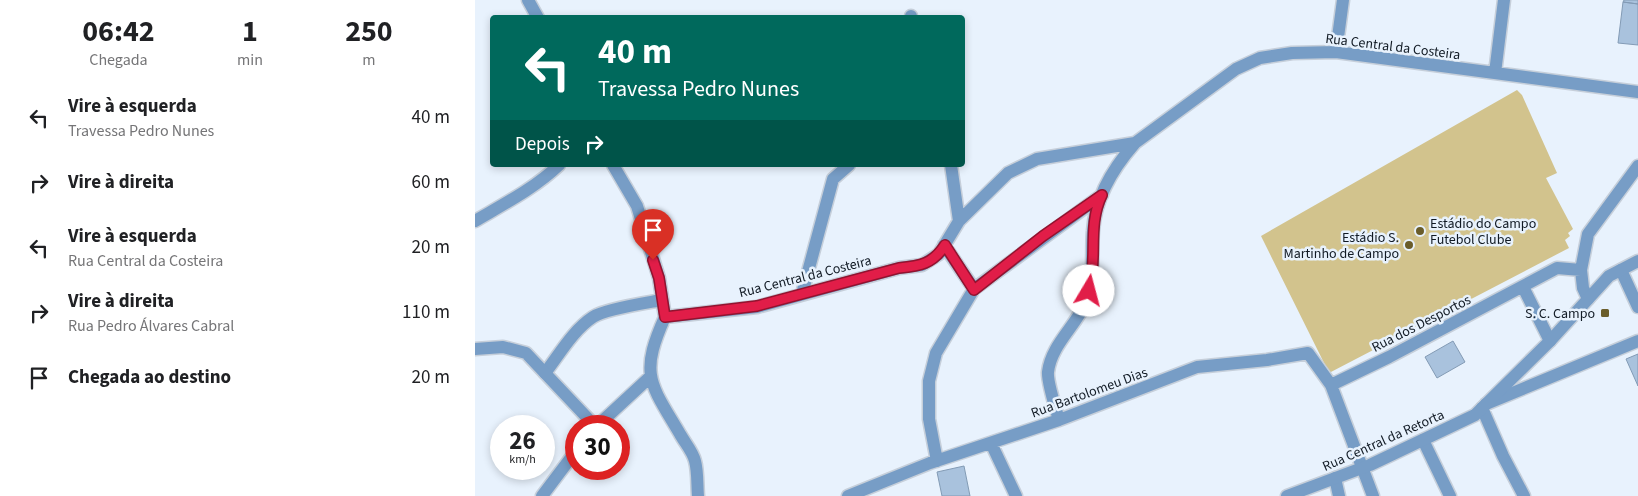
<!DOCTYPE html>
<html lang="pt">
<head>
<meta charset="utf-8">
<style>
  body { margin:0; font-family:"Source Sans 3",sans-serif; background:#f6f6f6; color:#202124; height:100vh; display:flex; flex-direction:column; font-size:19px; white-space:nowrap }
  * { box-sizing:border-box; margin:0 }
  p { font-size:16px; color:#757577 }
  .icon { flex:none; width:28px; height:28px; fill:none; stroke:currentColor; stroke-width:2; stroke-linecap:round; stroke-linejoin:round }
  .map { position:relative; flex:1; overflow:hidden }
  .sheet { display:flex; flex-direction:column; background:#fff; width:475px }
  .sheet>* { flex:none }
  .top-card { position:absolute; left:15px; top:15px; width:475px; height:152px; border-radius:5px; box-shadow:0 2px 8px #0003; background:#00695c; color:#fff; overflow:hidden }
  .speed { position:absolute; left:15px; top:415px; display:flex; gap:10px; font-size:25px; font-weight:700; text-align:center }
  .speed>* { display:grid; place-content:center; width:65px; height:65px; border-radius:50%; background:#fff; box-shadow:0 2px 8px #0003; line-height:1 }
  .speed small { font-size:12px; font-weight:400 }
  .speed .limit { border:8px solid #d22; background:#fff; color:#111 }
  .pin { position:absolute; display:grid; place-items:center; width:42px; height:42px; color:#fff; margin:-51px -21px; border-radius:50% 50% 50% 0; rotate:-45deg; box-shadow:0 0 5px #0007 }
  .pin .icon { rotate:45deg }
  .me { position:absolute; width:55px; margin:-28px; rotate:8deg; stroke-linejoin:round; filter:drop-shadow(0 0 4px #0008) }
  .turn { display:flex; align-items:center; gap:18px; height:105px; padding:0 25px; font-size:22px }
  .turn .icon { width:65px; height:65px; stroke-width:2.5 }
  .turn b { display:block; font-size:35px; line-height:42px }
  .then { display:flex; align-items:center; height:48px; padding:0 25px; background:#0003; gap:10px; font-size:19px }
  .eta { display:flex; justify-content:space-evenly; align-items:center; height:85px; text-align:center }
  .eta b { font-size:30px; font-weight:700; line-height:35px }
  ul { padding:0; list-style:none }
  li { display:flex; align-items:center; gap:15px; height:65px; padding:0 25px }
  li div { flex:1 }
  li b { display:block; font-size:19px }
  li em { font-style:normal }
  main { display:flex; flex:1; min-height:0 }
  .map>svg:first-child { display:block }
  .green { fill:#d2c38d }
  .building { fill:#a9c2dd; stroke:#839bb5 }
  .lines { fill:none; stroke-linecap:round; stroke-linejoin:round }
  .pedestrian-casing { stroke:#c6cfda; stroke-width:15 }
  .minor-casing { stroke:#c6cfda; stroke-width:15 }
  .tertiary-casing { stroke:#c6cfda; stroke-width:15 }
  .pedestrian { stroke:#779dc6; stroke-width:12 }
  .minor { stroke:#779dc6; stroke-width:12 }
  .tertiary { stroke:#779dc6; stroke-width:12 }
  .route-casing { stroke:#92132f; stroke-width:12 }
  .route { stroke:#e11d48; stroke-width:9 }
  .poi-dot { fill:#6a5d2a; stroke:#e8f2fd; stroke-width:2 }
  .labels { text-anchor:middle; stroke-width:5; stroke-linejoin:round; paint-order:stroke }
  .street-label { font-size:14px; fill:#111a24; stroke:#e8f2fd }
  .poi-label { font-size:14px; fill:#111a24; stroke:#e8f2fd; text-anchor:end }
</style>
</head>
<body>
<main>
<section class="sheet">
<div class="eta">
<div><b>06:42</b><p>Chegada</p></div>
<div><b>1</b><p>min</p></div>
<div><b>250</b><p>m</p></div>
</div>
<ul>
<li><svg class="icon" aria-label="left" viewBox="0 0 24 24"><path d="M17 20v-9H6M10 6l-5 5 5 5"/></svg><div><b>Vire à esquerda</b><p>Travessa Pedro Nunes</p></div><em>40 m</em></li>
<li><svg class="icon" aria-label="right" viewBox="0 0 24 24"><path d="M7 20v-9h11M14 6l5 5-5 5"/></svg><div><b>Vire à direita</b></div><em>60 m</em></li>
<li><svg class="icon" aria-label="left" viewBox="0 0 24 24"><path d="M17 20v-9H6M10 6l-5 5 5 5"/></svg><div><b>Vire à esquerda</b><p>Rua Central da Costeira</p></div><em>20 m</em></li>
<li><svg class="icon" aria-label="right" viewBox="0 0 24 24"><path d="M7 20v-9h11M14 6l5 5-5 5"/></svg><div><b>Vire à direita</b><p>Rua Pedro Álvares Cabral</p></div><em>110 m</em></li>
<li><svg class="icon" aria-label="arrive" viewBox="0 0 24 24"><path d="M6 21V4h12l-3 4 3 4H6"/></svg><div><b>Chegada ao destino</b></div><em>20 m</em></li>
</ul>
</section>
<div class="map">
<svg width="1163" height="496" viewBox="0 0 1163 496">
  <rect width="100%" height="100%" fill="#e8f2fd"/>
  <path class="green" d="M 1042,90 L 1047,95 L 1082,173 L 1071,178 L 1098,229 L 1093,233 L 1095,236 L 1090,240 L 1094,248 L 854,373 L 786,236 Z"/>
  <path class="building" d="M 1149,0 L 1163,0 L 1163,4 L 1148,2 Z
    M 1148,2 L 1163,4 L 1163,45 L 1143,43 Z
    M 978,341 L 990,362 L 962,378 L 950,357 Z
    M 1163,354 L 1163,386 L 1151,359 Z
    M 489,466 L 495,496 L 467,496 L 462,472 Z"/>
  <g class="lines">
    <g class="pedestrian-casing">
      <path id="pedestrian" d="M 70,373 C 84,355 98,330 118,317 C 130,309 171,303 187,300"/>
    </g>
    <g class="minor-casing">
      <path id="minor" d="M 53,0 L 63,18
        M 436,16 L 436,18
        M 861,52 L 868,0
        M 1020,73 L 1029,0
        M 138,165 L 162,206 L 184,278 L 190,317
        M 476,165 L 484,221
        M 0,221 C 29,204 60,188 84,165
        M 469,245 L 499,289
        M 1146,270 L 1163,307
        M 1048,287 L 1075,341
        M 327,294 L 358,179 L 374,165
        M 1113,299 L 1108,288 L 1106,270 L 1113,234 L 1163,166
        M 0,349 L 28,347 L 51,353 L 120,426
        M 856,385 L 914,357 L 1082,268 L 1106,270
        M 1011,404 L 1163,341
        M 1007,408 L 1028,456 L 1049,496
        M 584,420 C 581,410 572,381 573,372 C 576,345 601,326 611,302 C 620,278 616,255 618,231 C 620,198 639,167 660,143
        M 122,426 L 175,377
        M 948,440 L 975,496
        M 516,443 L 541,496
        M 462,461 L 454,419 L 454,381 L 461,353 L 499,289 L 627,195
        M 860,478 L 864,496
        M 67,496 L 101,451
        M 223,496 C 222,485 223,472 220,461 C 218,452 210,443 205,434 C 175,383 164,375 190,317 L 282,307 L 424,268 L 447,265 L 464,254 L 484,221 L 533,173 L 562,159 L 660,143 L 761,69 L 785,58 L 817,53 L 861,52 L 1163,92
        M 373,496 L 455,463 L 584,420 L 722,367 L 792,360 L 833,353 L 856,385 L 898,496"/>
    </g>
    <g class="tertiary-casing">
      <path id="tertiary" d="M 812,496 L 895,465 L 1000,415 L 1075,341 L 1134,276 L 1163,261"/>
    </g>
    <use href="#pedestrian" class="pedestrian"/>
    <use href="#minor" class="minor"/>
    <use href="#tertiary" class="tertiary"/>
  </g>
  <g class="lines">
    <g class="route-casing">
      <path id="route" d="M 178,260 L 184,278 L 190,317 L 282,306 L 424,268 C 445,266 458,264 470,245 L 499,290 L 568,236 L 627,195 C 612,225 623,260 614,291"/>
    </g>
    <use href="#route" class="route"/>
  </g>
  <g class="poi-dot">
    <circle cx="945" cy="231" r="5"/>
    <circle cx="934" cy="245" r="5"/>
    <rect x="1125" y="308" width="10" height="10" rx="2.5"/>
  </g>
  <g class="labels">
    <g class="street-label">
      <text transform="translate(918 46) rotate(7)" y="5">Rua Central da Costeira</text>
      <text transform="translate(330 276) rotate(-14)" y="5">Rua Central da Costeira</text>
      <text transform="translate(946 323) rotate(-27)" y="5">Rua dos Desportos</text>
      <text transform="translate(614 392) rotate(-20)" y="5">Rua Bartolomeu Dias</text>
      <text transform="translate(908 440) rotate(-24)" y="5">Rua Central da Retorta</text>
    </g>
    <g class="poi-label">
      <text x="955" y="228" text-anchor="start">Estádio do Campo<tspan x="955" dy="16">Futebol Clube</tspan></text>
      <text x="924" y="242">Estádio S.<tspan x="924" dy="16">Martinho de Campo</tspan></text>
      <text x="1120" y="318">S. C. Campo</text>
    </g>
  </g>
</svg>
<div class="speed"><div>26<small>km/h</small></div><div class="limit">30</div></div>
<div class="pin" style="left:178px;top:260px;background:#d93025"><svg class="icon" aria-label="arrive" viewBox="0 0 24 24"><path d="M6 21V4h12l-3 4 3 4H6"/></svg></div>
<svg class="me" style="left:614px;top:291px" viewBox="-20 -20 40 40"><circle r="19" fill="#fff"/><path d="M0-13L10 11 0 6-10 11z" fill="#e11d48"/></svg>
<div class="top-card">
<div class="turn"><svg class="icon" aria-label="left" viewBox="0 0 24 24"><path d="M17 20v-9H6M10 6l-5 5 5 5"/></svg><div><b>40 m</b>Travessa Pedro Nunes</div></div>
<div class="then">Depois<svg class="icon" aria-label="right" viewBox="0 0 24 24"><path d="M7 20v-9h11M14 6l5 5-5 5"/></svg></div>
</div>
</div>
</main>
</body>
</html>
